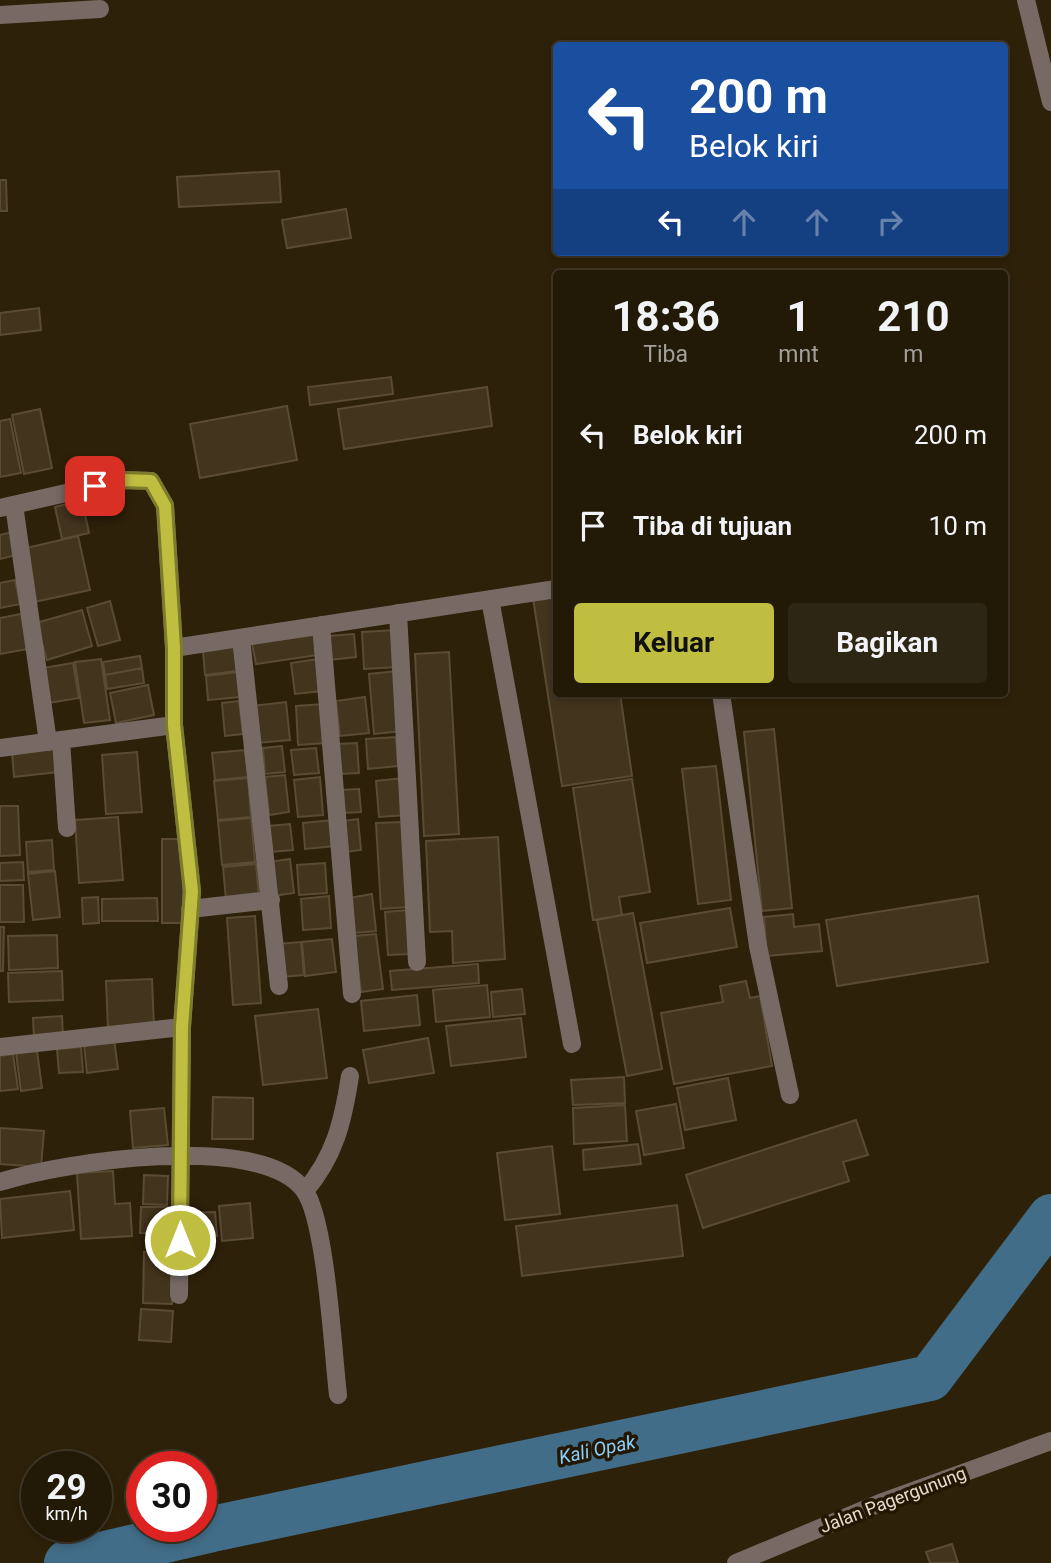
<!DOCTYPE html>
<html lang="id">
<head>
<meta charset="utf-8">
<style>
  body { margin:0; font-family:Roboto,sans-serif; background:#2e2615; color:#f1f3f6; height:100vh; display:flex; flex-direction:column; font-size:26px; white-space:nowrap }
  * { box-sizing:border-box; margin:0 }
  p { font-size:23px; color:#a2a09b }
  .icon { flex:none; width:38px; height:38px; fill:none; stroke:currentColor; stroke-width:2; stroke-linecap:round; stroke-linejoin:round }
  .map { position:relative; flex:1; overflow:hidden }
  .panel { position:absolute; left:553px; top:270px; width:455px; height:427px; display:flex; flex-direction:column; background:#221907; border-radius:7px; box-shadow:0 4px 10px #0003,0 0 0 2px #3f3828 }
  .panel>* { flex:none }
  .hud { position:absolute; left:553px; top:42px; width:455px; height:214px; border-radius:7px; box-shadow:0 4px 10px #0003,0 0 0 2px #3f3828; background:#1a4fa0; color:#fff; overflow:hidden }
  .speed { position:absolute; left:21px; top:1451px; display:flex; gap:14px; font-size:35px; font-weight:700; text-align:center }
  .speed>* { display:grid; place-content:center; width:91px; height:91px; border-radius:50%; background:#221907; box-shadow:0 4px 10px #0003,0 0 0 2px #3f3828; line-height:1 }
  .speed small { font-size:18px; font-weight:400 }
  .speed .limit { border:10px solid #d22; background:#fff; color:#111 }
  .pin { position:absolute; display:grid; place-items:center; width:60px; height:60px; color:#fff; margin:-30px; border-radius:14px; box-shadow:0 4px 10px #0006 }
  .me { position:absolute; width:77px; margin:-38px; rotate:0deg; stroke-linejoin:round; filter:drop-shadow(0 0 5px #0008) }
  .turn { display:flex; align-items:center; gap:24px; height:147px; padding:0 21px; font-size:32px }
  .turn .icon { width:91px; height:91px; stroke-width:2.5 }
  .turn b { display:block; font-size:49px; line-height:60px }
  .lanes { display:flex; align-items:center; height:66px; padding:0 21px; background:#0003; justify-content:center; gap:35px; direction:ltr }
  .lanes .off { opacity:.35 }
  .eta { display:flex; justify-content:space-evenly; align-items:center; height:119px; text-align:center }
  .eta b { font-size:42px; font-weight:700; line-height:49px }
  .cta { display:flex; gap:14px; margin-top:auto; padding:14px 21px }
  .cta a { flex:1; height:80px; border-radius:7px; background:#c0be41; color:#111; font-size:28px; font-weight:700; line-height:80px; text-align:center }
  .cta a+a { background:#2e2615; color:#f1f3f6 }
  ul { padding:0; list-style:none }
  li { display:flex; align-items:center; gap:21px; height:91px; padding:0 21px }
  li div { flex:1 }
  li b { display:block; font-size:26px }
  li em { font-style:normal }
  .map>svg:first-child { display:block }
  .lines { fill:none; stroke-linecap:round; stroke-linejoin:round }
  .river { stroke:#426d88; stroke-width:46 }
  .building { fill:#43341d; stroke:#5b4b34; stroke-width:2 }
  .minor { stroke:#776a65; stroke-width:18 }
  .route-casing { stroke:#7d7c2a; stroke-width:18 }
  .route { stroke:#c0be41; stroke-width:12 }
  .labels { text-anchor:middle; stroke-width:7; stroke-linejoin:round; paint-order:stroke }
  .street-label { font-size:18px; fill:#e4dbcd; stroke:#241702 }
  .water-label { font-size:19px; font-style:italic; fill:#89cffb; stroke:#241702 }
</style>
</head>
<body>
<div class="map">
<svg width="1051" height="1563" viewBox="0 0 1051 1563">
  <rect width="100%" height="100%" fill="#2e2109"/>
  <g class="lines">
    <path class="river" d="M 67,1563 L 212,1529 L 930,1378 L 1051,1217"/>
  </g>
  <path class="building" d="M 279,171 L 281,202 L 179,207 L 177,177 Z
    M 0,180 L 6,180 L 7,211 L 0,211 Z
    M 346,209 L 351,238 L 287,248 L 282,220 Z
    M 39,308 L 41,330 L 0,335 L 0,313 Z
    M 391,377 L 393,394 L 310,405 L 308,387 Z
    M 487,387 L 492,426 L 344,449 L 338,409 Z
    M 287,406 L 297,460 L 200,478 L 190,424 Z
    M 40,409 L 52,468 L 24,474 L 12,415 Z
    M 10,419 L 21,473 L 0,477 L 0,421 Z
    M 82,500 L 89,533 L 62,539 L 55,507 Z
    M 12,532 L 16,555 L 0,559 L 0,535 Z
    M 78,536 L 90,590 L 34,602 L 22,549 Z
    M 15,580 L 20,604 L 0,608 L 0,583 Z
    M 556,595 L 556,693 L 620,693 L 632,776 L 562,786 L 533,598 Z
    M 110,601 L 120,640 L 98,646 L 87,608 Z
    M 82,610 L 92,646 L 47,660 L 36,623 Z
    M 21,614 L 28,649 L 0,654 L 0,618 Z
    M 396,630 L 398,667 L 364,669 L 362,632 Z
    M 354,634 L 356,657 L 330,660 L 328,636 Z
    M 315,635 L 318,655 L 256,664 L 252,643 Z
    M 234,646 L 237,671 L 205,675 L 203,650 Z
    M 449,652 L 459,834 L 424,836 L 415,654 Z
    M 140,656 L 142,668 L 105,675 L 103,662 Z
    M 101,659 L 110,720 L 84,723 L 75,662 Z
    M 318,659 L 322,691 L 295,694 L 291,663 Z
    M 73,663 L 79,698 L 48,703 L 43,668 Z
    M 142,668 L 144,683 L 107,689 L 105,675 Z
    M 397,671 L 403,731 L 374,734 L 369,674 Z
    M 238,672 L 240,697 L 208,700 L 206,676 Z
    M 148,685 L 154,715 L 116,723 L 110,693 Z
    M 365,697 L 369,733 L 340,736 L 336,701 Z
    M 239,701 L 243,734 L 225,736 L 222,703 Z
    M 286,702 L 290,740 L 256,743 L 252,706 Z
    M 324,704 L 326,743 L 298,745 L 296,706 Z
    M 774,729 L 792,908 L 762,911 L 744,732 Z
    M 396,737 L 398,766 L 368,769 L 366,739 Z
    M 357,743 L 359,773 L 338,774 L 335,744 Z
    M 55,746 L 58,772 L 14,777 L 12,752 Z
    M 282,746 L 285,772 L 265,774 L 263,748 Z
    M 316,748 L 319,773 L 294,775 L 291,750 Z
    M 245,750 L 248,777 L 215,780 L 212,753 Z
    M 137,752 L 142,812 L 106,814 L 102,755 Z
    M 716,766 L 731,900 L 698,904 L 682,769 Z
    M 285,775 L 289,812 L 269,815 L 265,777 Z
    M 320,777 L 323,815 L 298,817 L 294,780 Z
    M 248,778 L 251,817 L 218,820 L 214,781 Z
    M 403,778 L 407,815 L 379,817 L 376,781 Z
    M 632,779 L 650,892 L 619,897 L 622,915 L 593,920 L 573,788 Z
    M 359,789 L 361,812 L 342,813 L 340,790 Z
    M 0,806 L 18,806 L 20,855 L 0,856 Z
    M 118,817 L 123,880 L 79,883 L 75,820 Z
    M 251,818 L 255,862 L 222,865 L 218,821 Z
    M 358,819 L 361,850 L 345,852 L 342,821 Z
    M 333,820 L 335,846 L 305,849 L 303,823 Z
    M 403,822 L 408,907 L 381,909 L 376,823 Z
    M 290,824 L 293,850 L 270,852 L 268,826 Z
    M 498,837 L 505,959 L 453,963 L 452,931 L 430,932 L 426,841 Z
    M 162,839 L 183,839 L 183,923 L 162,923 Z
    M 52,840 L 54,870 L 28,872 L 26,842 Z
    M 290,859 L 294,893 L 273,896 L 269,862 Z
    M 23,862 L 24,880 L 0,881 L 0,863 Z
    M 325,863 L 327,893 L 299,895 L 297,865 Z
    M 256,864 L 259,897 L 226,900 L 223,867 Z
    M 55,871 L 60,917 L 33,920 L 28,874 Z
    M 0,885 L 23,885 L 24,922 L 0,922 Z
    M 372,894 L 376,931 L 354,933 L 349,898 Z
    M 329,896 L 331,928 L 303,930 L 301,899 Z
    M 978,896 L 988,962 L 837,986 L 826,920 Z
    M 98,897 L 99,923 L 83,924 L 82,898 Z
    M 157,898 L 158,921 L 102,921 L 102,899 Z
    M 730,908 L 737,947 L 647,963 L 640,923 Z
    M 408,910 L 411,954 L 388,955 L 385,912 Z
    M 633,913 L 662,1069 L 627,1076 L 597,920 Z
    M 793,914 L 794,927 L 819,924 L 822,951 L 767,956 L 764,917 Z
    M 255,916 L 261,1003 L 233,1005 L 227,918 Z
    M 0,927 L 4,927 L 3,971 L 0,971 Z
    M 376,934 L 383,989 L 361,992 L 354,936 Z
    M 57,935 L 58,968 L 9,970 L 8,936 Z
    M 332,939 L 336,972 L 305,976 L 302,942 Z
    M 301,942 L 304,975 L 281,977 L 277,944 Z
    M 478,964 L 479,983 L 392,990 L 390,971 Z
    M 62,971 L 63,1000 L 9,1002 L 8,973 Z
    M 152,979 L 154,1027 L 108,1029 L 106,981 Z
    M 746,981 L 750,998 L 760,996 L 772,1066 L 674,1084 L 661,1013 L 723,1002 L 720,986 Z
    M 487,985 L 490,1017 L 436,1022 L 433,990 Z
    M 522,989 L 525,1014 L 493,1017 L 491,992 Z
    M 417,995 L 420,1025 L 364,1031 L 361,1001 Z
    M 318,1009 L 327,1078 L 263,1085 L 255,1016 Z
    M 62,1016 L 63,1038 L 34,1039 L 33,1018 Z
    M 521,1018 L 526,1057 L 451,1066 L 446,1026 Z
    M 428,1038 L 434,1073 L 369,1083 L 363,1050 Z
    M 114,1039 L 118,1069 L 87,1073 L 84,1044 Z
    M 81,1047 L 83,1072 L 59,1073 L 57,1049 Z
    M 37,1051 L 42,1088 L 21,1091 L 16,1053 Z
    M 13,1054 L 18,1089 L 0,1091 L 0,1056 Z
    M 624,1077 L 625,1103 L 573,1105 L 571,1080 Z
    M 728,1078 L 736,1120 L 685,1130 L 677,1088 Z
    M 213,1097 L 253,1098 L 253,1139 L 212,1139 Z
    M 676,1104 L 684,1148 L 644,1155 L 636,1111 Z
    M 625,1105 L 627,1141 L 574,1144 L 573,1108 Z
    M 164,1108 L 168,1145 L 133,1148 L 130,1111 Z
    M 856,1120 L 868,1155 L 843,1162 L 849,1181 L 703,1228 L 686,1175 Z
    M 0,1128 L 44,1131 L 41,1167 L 0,1164 Z
    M 638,1144 L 641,1164 L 584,1170 L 583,1150 Z
    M 552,1146 L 560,1214 L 505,1220 L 497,1153 Z
    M 113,1171 L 115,1204 L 130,1203 L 132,1236 L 81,1239 L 77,1173 Z
    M 144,1175 L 168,1176 L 167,1205 L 143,1204 Z
    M 70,1191 L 74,1230 L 2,1238 L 0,1199 Z
    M 250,1203 L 253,1238 L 222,1241 L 219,1206 Z
    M 677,1205 L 683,1256 L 522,1276 L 516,1226 Z
    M 141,1207 L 171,1207 L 171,1234 L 140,1233 Z
    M 215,1212 L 217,1236 L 189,1238 L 188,1213 Z
    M 144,1252 L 174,1252 L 172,1304 L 143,1303 Z
    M 141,1309 L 173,1311 L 171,1342 L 139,1340 Z
    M 952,1544 L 958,1563 L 930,1563 L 926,1552 Z"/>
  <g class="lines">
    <path class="minor" d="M 1026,0 L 1051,102
      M 0,15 L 100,9
      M 14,505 L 48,742
      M 0,508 L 123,480 L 151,481 L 165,505 L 174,648 L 174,725 L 192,891 L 182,1027 L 179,1295
      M 490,599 L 572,1044
      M 398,613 L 417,962
      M 321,625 L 352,994
      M 241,638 L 279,986
      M 174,648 L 556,589
      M 721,693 L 758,946 L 790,1095
      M 61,740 L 67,828
      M 0,748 L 174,725
      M 190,909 L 271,900
      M 0,1047 L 182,1027
      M 0,1182 C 62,1162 260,1131 304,1190 C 326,1219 333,1353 338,1395
      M 305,1191 C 335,1156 343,1121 350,1076
      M 736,1563 L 880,1503 L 1051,1441"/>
  </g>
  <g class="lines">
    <g class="route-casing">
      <path id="route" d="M 95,486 L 122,480 L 151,481 L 165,506 L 174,648 L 174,725 L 192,891 L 182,1027 L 180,1240"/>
    </g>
    <use href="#route" class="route"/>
  </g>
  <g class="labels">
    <g class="street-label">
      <text transform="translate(893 1500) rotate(-21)" y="6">Jalan Pagergunung</text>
    </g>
    <g class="water-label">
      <text transform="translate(597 1449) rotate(-12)" y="7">Kali Opak</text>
    </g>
  </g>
</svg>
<div class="speed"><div>29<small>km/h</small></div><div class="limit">30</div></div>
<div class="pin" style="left:95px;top:486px;background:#d93025"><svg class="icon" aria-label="arrive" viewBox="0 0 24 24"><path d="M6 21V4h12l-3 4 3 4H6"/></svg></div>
<svg class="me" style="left:180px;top:1240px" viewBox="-20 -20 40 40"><circle r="17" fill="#c0be41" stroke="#fff" stroke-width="3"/><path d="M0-11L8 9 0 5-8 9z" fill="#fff"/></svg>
<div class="hud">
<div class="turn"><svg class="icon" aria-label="left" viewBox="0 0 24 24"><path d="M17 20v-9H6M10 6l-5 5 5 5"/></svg><div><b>200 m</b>Belok kiri</div></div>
<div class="lanes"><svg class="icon" aria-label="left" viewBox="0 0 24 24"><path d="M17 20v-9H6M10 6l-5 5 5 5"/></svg><svg class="icon off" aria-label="ahead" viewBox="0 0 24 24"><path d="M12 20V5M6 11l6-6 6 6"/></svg><svg class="icon off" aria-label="ahead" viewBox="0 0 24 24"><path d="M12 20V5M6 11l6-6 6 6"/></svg><svg class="icon off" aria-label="right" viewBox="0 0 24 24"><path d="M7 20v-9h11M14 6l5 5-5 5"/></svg></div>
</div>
<section class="panel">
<div class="eta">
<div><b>18:36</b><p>Tiba</p></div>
<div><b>1</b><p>mnt</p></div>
<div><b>210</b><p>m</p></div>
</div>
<ul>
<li><svg class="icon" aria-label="left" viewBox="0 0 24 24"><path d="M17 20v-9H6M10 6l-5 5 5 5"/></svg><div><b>Belok kiri</b></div><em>200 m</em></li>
<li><svg class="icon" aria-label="arrive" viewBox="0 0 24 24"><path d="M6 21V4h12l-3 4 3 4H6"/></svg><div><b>Tiba di tujuan</b></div><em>10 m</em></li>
</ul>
<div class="cta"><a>Keluar</a><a>Bagikan</a></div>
</section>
</div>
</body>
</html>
